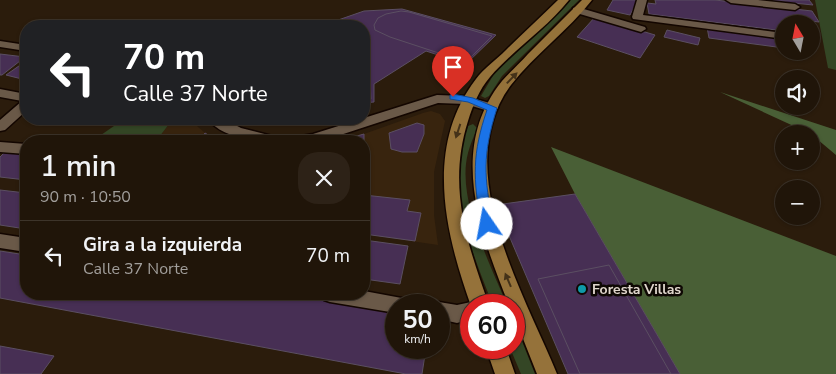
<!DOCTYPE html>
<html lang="es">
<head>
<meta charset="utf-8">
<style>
  body { margin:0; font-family:"Nunito Sans",sans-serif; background:#2d2217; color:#f1f3f6; height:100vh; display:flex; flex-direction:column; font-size:19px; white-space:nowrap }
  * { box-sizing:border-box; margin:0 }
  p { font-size:16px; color:#a29f9c }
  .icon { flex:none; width:28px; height:28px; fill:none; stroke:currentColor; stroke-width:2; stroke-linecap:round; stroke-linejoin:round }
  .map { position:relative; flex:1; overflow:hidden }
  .details { position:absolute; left:20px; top:135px; width:350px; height:165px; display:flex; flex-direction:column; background:#201509; border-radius:20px; box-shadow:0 1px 4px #0004,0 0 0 1px #3d342a }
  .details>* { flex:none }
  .banner { position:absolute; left:20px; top:20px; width:350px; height:105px; border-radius:20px; box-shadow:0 1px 4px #0004,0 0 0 1px #3d342a; background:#202124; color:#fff; overflow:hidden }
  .needle { width:32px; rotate:350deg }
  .buttons { position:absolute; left:775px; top:15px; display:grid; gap:10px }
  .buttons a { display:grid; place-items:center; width:45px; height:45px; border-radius:50%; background:#201509; box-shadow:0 1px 4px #0004,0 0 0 1px #3d342a; font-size:25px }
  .speed { position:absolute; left:385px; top:294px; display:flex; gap:10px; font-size:25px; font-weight:700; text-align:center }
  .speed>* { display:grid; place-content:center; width:65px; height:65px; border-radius:50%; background:#201509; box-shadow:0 1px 4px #0004,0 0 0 1px #3d342a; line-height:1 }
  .speed small { font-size:12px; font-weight:400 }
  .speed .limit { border:8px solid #d22; background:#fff; color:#111 }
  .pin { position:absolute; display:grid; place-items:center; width:42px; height:42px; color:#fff; margin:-51px -21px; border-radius:50% 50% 50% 0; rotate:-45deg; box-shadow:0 0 5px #0007 }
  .pin .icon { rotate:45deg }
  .me { position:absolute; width:55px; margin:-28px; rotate:348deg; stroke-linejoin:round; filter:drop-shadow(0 0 4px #0008) }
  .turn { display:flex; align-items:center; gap:18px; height:105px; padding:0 20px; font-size:22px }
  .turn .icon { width:65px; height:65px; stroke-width:2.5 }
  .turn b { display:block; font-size:35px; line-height:42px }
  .round { display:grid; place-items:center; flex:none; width:52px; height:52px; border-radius:20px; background:#2d2217 }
  .headline { display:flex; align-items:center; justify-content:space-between; height:85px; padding:0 20px }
  h1 { font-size:30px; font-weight:600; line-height:38px }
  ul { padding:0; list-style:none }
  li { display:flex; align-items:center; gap:15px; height:70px; padding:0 20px; border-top:1px solid #3d342a }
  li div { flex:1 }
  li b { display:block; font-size:19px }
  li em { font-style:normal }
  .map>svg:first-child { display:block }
  .built { fill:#38240e }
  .green { fill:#344625 }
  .forest { fill:#495f36 }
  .building { fill:#472f54; stroke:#5b4f62 }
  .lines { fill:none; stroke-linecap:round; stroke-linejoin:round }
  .minor-casing { stroke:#130600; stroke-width:3 }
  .major-casing { stroke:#130600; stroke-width:3 }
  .minor { fill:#6a5948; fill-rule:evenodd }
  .major { fill:#95723a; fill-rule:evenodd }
  .oneway { fill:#443219 }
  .route { fill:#1a73e8; stroke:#114b97 }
  .culture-dot { fill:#0f9aa8; stroke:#0e0803; stroke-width:2 }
  .labels { text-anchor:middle; stroke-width:5; stroke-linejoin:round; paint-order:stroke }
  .poi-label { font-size:14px; font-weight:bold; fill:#e0d6cc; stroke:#0e0803; text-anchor:start }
</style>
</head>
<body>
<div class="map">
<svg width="836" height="374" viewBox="0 0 836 374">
  <rect width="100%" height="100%" fill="#2b1c0c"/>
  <path class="built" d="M 431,111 L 440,114 L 445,121 L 434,172 L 434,215 L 438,245 L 364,234 L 364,141 L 339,141 L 364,134 L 423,113 Z
    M 173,119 L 189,119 L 205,133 L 218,141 L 156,141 Z"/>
  <path class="green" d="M 571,0 L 579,0 L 502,76 L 489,96 L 485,98 L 481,96 L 494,74 Z
    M 815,0 L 836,0 L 836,70 L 828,68 Z
    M 124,119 L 173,119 L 156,141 L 142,141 L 101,135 Z
    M 473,124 L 477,128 C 474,136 470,145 468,153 C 456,199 490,263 507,305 L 493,305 C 470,248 445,187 468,126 Z
    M 514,321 L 535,374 L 521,374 L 510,348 L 514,348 Z"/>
  <path class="forest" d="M 720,92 L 836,130 L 836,155 L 811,134 Z
    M 551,147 L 836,256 L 836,374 L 680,374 L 575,194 Z"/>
  <path class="building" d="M 613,0 L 638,0 L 630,15 L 607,10 Z
    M 655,0 L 715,0 L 812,11 L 819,22 L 793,19 L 796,24 L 784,24 L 784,31 L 649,14 L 647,3 L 656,4 Z
    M 765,0 L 809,0 L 813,5 Z
    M 402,9 L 496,35 L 466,64 L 426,51 L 374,84 L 374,102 L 364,103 L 364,26 L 321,26 L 364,11 Z
    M 401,11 L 409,12 L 492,36 L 466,62 L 390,37 L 375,30 L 374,25 L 378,18 L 386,14 Z
    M 595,17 L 655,35 L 640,58 L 577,37 Z
    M 707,27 L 784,38 L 784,48 L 709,38 Z
    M 667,30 L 700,38 L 698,45 L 664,37 Z
    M 364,34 L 368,39 L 371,99 L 364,99 Z
    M 0,54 L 25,57 L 2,75 L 0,75 Z
    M 26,61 L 26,80 L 6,75 Z
    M 417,123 L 424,125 L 424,134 L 417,152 L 402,152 L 391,149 L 389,133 Z
    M 205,133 L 218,141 L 156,141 L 160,136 L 201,138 Z
    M 364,134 L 364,142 L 339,141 Z
    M 5,152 L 26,154 L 26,180 L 0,177 L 0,157 Z
    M 0,190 L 26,193 L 26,229 L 0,225 Z
    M 575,194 L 680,374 L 568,374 L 496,205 Z
    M 364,195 L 410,200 L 407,211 L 421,213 L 415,241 L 364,234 Z
    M 364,240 L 408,246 L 400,284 L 364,279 Z
    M 0,251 L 26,255 L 26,294 L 281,294 L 396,311 L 396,348 L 426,348 L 422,374 L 406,374 L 0,298 Z
    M 609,265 L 671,374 L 580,374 L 538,279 Z
    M 0,346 L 54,356 L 41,374 L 0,374 Z"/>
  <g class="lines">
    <g class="minor-casing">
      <path id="minor" d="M 637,0 L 647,0 L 643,15 L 783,33 L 784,39 L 633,19 L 632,17 Z
        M 726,0 L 758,0 L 795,4 L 800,7 L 795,10 L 731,3 Z
        M 577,7 L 645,27 L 646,29 L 641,32 L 573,12 L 573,8 Z
        M 0,41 L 26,45 L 26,51 L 0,47 Z
        M 0,89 L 26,94 L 26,111 L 5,130 L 0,131 L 0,120 L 22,101 L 0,97 Z
        M 437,95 L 465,96 L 497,105 L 498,108 L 492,112 L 465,104 L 438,103 L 322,141 L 288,141 L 290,138 L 313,134 Z
        M 208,119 L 224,119 L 241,128 L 280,138 L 282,141 C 260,142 222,139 208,119 Z
        M 0,142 L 26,144 L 26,154 L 0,152 Z
        M 0,234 L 26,238 L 26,252 L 0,248 Z
        M 364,291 L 407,299 L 410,305 L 396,305 L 396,313 L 330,302 L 324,300 L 321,294 L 364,294 Z
        M 439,302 L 457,305 L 471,302 L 478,305 L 471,305 L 471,319 L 457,323 L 439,319 L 439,305 L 432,305 Z"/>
    </g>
    <g class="major-casing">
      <path id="major" d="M 558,0 L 569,0 C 546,29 514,49 490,77 C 479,90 473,105 468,121 C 447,187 467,243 489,305 L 471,306 C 445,233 424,147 476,79 C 484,68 496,60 506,50 C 523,33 541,17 558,0 Z
        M 582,0 L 592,0 C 568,31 535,54 511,85 C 449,168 524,293 557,374 L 537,374 L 514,316 L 514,305 L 509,305 C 481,235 447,149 502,81 C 510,72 520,63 528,54 C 546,36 564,18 582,0 Z
        M 486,348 L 506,348 L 515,374 L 495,374 Z"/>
    </g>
    <use href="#minor" class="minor"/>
    <use href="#major" class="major"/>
  </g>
  <defs><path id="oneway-solid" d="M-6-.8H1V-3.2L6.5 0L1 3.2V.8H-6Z" transform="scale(1.25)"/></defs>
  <g class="oneway">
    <use href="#oneway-solid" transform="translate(512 78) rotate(-46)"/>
    <use href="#oneway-solid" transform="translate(458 131) rotate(108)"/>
    <use href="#oneway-solid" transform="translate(508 280) rotate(-113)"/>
  </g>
  <path class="route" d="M 453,94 L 473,98 L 497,108 C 482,156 484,176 493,224 L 491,227 L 483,227 L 481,224 C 473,178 472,154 487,110 L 468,102 L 450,99 L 450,95 Z"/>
  <circle class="culture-dot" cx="582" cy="289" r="5"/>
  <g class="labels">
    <g class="poi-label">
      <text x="592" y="294">Foresta Villas</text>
    </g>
  </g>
</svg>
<div class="buttons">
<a><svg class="needle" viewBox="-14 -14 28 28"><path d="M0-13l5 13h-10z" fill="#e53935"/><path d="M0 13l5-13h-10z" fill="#a29f9c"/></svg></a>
<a><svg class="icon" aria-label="sound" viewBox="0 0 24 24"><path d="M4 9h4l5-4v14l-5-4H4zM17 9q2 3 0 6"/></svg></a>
<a>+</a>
<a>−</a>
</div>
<div class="speed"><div>50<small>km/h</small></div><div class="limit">60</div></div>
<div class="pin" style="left:453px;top:97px;background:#d93025"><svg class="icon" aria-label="arrive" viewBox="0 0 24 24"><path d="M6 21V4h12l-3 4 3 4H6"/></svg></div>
<svg class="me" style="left:487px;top:224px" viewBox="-20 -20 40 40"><circle r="19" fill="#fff"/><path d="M0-13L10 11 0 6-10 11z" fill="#1a73e8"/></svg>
<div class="banner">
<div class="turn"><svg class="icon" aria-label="left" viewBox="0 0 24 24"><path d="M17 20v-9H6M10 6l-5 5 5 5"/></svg><div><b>70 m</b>Calle 37 Norte</div></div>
</div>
<section class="details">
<div class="headline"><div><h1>1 min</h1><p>90 m · 10:50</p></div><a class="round"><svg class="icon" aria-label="close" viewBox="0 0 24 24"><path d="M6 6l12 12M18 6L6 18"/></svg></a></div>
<ul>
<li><svg class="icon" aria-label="left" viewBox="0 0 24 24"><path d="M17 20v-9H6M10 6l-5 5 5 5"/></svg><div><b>Gira a la izquierda</b><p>Calle 37 Norte</p></div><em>70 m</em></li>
</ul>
</section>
</div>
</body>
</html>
